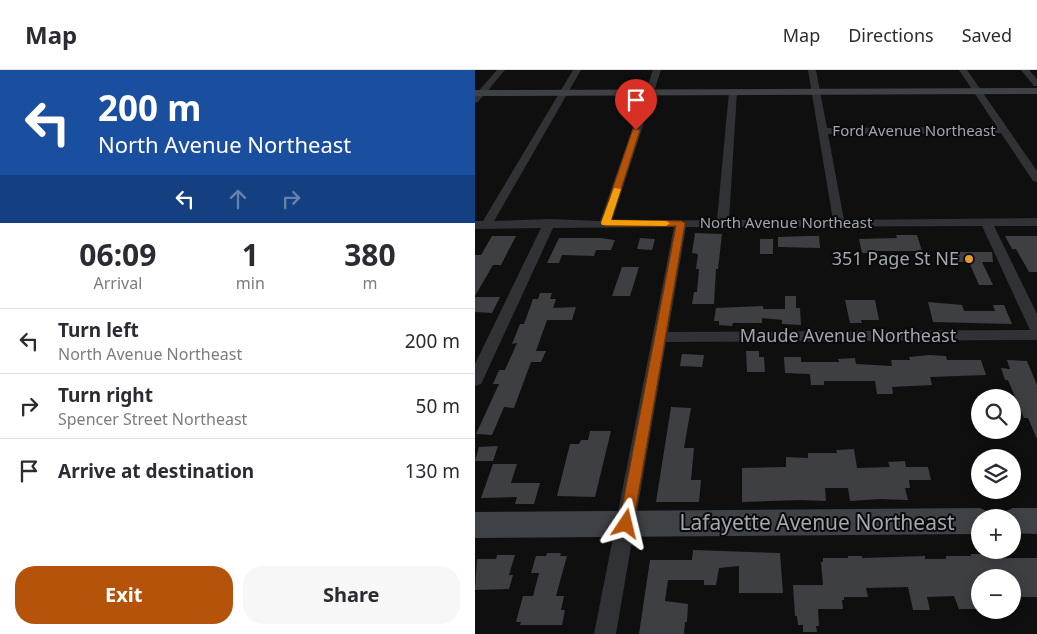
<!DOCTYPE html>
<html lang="en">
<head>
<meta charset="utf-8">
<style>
  body { margin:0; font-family:"Noto Sans",sans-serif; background:#f7f7f7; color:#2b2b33; height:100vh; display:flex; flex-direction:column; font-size:19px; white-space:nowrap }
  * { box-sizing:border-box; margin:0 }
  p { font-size:16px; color:#7c7c81 }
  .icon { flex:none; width:28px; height:28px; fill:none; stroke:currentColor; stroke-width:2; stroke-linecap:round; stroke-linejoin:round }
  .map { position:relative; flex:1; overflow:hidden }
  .details { display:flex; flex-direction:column; background:#fff; width:475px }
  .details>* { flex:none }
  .banner { background:#1a4fa0; color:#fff; overflow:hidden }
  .buttons { position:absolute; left:496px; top:319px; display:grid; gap:10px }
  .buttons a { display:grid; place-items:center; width:50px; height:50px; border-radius:50%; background:#fff; box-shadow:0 2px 12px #0003; font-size:25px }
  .pin { position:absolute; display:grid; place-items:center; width:42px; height:42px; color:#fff; margin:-51px -21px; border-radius:50% 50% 50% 0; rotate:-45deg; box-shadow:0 0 5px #0007 }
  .pin .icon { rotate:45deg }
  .me { position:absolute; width:55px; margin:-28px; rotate:10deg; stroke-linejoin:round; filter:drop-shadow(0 0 4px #0008) }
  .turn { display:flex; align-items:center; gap:18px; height:105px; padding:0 15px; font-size:22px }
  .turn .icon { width:65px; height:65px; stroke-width:2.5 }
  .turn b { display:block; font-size:35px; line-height:42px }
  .lanes { display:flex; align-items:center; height:48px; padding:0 15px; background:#0003; justify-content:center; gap:25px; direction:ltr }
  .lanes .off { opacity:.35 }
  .eta { display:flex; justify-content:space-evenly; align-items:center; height:85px; text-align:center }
  .eta b { font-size:30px; font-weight:700; line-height:35px }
  .cta { display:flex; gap:10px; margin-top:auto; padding:10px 15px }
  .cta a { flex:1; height:58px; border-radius:20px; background:#b45309; color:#fff; font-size:20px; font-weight:700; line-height:58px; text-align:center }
  .cta a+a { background:#f7f7f7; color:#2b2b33 }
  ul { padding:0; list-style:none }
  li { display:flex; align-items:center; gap:15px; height:65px; padding:0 15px; border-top:1px solid #e1e1e2 }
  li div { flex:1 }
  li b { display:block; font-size:19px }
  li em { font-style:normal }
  header { display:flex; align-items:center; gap:30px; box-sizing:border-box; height:70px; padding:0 25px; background:#fff; border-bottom:1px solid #e1e1e2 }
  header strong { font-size:24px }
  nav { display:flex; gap:28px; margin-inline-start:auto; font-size:18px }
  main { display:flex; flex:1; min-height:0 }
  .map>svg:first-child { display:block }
  .building { fill:#3e3f43 }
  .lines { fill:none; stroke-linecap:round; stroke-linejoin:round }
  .street { fill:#303235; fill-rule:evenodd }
  .secondary { fill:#3e4145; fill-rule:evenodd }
  .route { fill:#b45309; stroke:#753606 }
  .slow { fill:#f59e0b }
  .poi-dot { fill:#eb992c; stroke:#0a0a0b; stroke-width:2 }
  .labels { text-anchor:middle; stroke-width:4; stroke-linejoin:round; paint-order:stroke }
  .far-street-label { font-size:15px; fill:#a1a7b1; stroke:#0a0a0b }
  .poi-label { font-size:18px; fill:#a1a7b1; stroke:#0a0a0b; text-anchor:end }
  .street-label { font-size:18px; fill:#a1a7b1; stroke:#0a0a0b }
  .near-street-label { font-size:21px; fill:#a1a7b1; stroke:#0a0a0b }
</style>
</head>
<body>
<header>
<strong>Map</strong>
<nav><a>Map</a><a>Directions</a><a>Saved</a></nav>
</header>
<main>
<section class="details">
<div class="banner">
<div class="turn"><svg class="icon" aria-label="left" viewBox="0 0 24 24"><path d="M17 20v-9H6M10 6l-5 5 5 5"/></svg><div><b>200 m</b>North Avenue Northeast</div></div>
<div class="lanes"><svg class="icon" aria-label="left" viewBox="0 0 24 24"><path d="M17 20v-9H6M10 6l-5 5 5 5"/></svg><svg class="icon off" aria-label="ahead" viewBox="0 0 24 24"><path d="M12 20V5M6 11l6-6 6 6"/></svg><svg class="icon off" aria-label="right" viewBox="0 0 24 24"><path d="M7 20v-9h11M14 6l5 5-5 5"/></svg></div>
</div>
<div class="eta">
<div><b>06:09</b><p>Arrival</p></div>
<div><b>1</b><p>min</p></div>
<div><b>380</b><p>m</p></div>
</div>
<ul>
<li><svg class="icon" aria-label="left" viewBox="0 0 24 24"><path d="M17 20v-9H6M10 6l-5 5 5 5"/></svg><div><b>Turn left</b><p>North Avenue Northeast</p></div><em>200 m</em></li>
<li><svg class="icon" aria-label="right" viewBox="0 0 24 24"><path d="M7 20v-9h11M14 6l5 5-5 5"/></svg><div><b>Turn right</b><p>Spencer Street Northeast</p></div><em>50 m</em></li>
<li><svg class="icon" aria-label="arrive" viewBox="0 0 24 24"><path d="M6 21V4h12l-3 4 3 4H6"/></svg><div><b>Arrive at destination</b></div><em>130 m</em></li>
</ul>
<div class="cta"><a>Exit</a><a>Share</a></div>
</section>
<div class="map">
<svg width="562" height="564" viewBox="0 0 562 564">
  <rect width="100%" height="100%" fill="#0f0f10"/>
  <path class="building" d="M 220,163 L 247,164 L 243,199 L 241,199 L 239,234 L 217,234 L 219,222 L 222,222 L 224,199 L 221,199 L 223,184 L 217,183 Z
    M 421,165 L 442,165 L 447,181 L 399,181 L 399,183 L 387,183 L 384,169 L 422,168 Z
    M 17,166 L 41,166 L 26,195 L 18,195 L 0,226 L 0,185 L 6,185 Z
    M 333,166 L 344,166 L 345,178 L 303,177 L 303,167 Z
    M 530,166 L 562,166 L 562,202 L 554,202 L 541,179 L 537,179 Z
    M 84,168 L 125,168 L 140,170 L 136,180 L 121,180 L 119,186 L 87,185 L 84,193 L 72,193 Z
    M 165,168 L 180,169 L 177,180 L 162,179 Z
    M 285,169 L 298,169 L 298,184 L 285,184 Z
    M 477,182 L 517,182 L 518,192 L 507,192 L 518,215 L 504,215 L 494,192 L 481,192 Z
    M 147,197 L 164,197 L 155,226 L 137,226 Z
    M 65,223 L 77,223 L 75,229 L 81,229 L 78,238 L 101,237 L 97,250 L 72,250 L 61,281 L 71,281 L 66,292 L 56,292 L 39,338 L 29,337 L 17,365 L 1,364 L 24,314 L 18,314 L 24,300 L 30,300 L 42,273 L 37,274 L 45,254 L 49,254 L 58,229 L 63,229 Z
    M 310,226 L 321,226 L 321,238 L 325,238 L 326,255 L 307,254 L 307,250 L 287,248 L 287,253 L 258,253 L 257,256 L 244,255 L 244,251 L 239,251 L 241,238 L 288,236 L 288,239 L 310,239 Z
    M 0,227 L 25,227 L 17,243 L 0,242 Z
    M 370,230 L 400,230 L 404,250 L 386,250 L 387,253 L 375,253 Z
    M 453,232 L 487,235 L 489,241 L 520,241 L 518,235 L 529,235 L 537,254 L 458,252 Z
    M 271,281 L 284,281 L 284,287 L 289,287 L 290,302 L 272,302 Z
    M 207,284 L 229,285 L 227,297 L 205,296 Z
    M 454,285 L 471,286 L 472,290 L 506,290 L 511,305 L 455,307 L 457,315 L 417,317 L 418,324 L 402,324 L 400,311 L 349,311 L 349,315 L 336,315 L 335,304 L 310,303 L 309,287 L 326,287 L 326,292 L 364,292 L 363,289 L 380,288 L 381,294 L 417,296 L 416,290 L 435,290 L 434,287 Z
    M 532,290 L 552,291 L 562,315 L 562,369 L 553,348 L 549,348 L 533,310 L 530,310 L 526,298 L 535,299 Z
    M 196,337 L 216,338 L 209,378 L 219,378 L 216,410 L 226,410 L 224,432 L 181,432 Z
    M 115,361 L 136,361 L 120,427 L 82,426 L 95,374 L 104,374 L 106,370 L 113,370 Z
    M 23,376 L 18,391 L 0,391 L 4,377 Z
    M 379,379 L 382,398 L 415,397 L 413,392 L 430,391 L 431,397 L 453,397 L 456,410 L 434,410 L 435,418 L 430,418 L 433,430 L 405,429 L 375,431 L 373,418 L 350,418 L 351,431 L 326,430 L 267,432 L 267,398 L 311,397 L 311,387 L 333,388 L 333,383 L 362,383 L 361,380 Z
    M 18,394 L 42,394 L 36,413 L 65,413 L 59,434 L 40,434 L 42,427 L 6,428 Z
    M 218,480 L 305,483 L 308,523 L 264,523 L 264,496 L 244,498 L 241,515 L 229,515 L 229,510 L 193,510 L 190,531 L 213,534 L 212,552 L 210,552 L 209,564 L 164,564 L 175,490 L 217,490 Z
    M 72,483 L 86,483 L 85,486 L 92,486 L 81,526 L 89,526 L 86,540 L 90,540 L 87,555 L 45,555 L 46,552 L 41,552 L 48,526 L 58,526 L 64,503 L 56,503 L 61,486 L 71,486 Z
    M 496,484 L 513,484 L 515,488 L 562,488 L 562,527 L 542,527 L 538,508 L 505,508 L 505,539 L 484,539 L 479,526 L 452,527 L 455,540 L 438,540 L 433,517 L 391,518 L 393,527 L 369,527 L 369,530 L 367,530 L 368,539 L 343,539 L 344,556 L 341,556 L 342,562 L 328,562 L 328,555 L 323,555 L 322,546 L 320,546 L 318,515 L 348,515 L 346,492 L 348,492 L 348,488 L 373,488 L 373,486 L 387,486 L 387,488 L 450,486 L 450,489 L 471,489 L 471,486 L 496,486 Z
    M 22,485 L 40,485 L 34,505 L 38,505 L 34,519 L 0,520 L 2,489 L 21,489 Z"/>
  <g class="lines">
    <path class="street" d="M 22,0 L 30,0 L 3,32 L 0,33 L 0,25 Z
      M 98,0 L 106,0 L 19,151 L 74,149 L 125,151 L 178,0 L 186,0 L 137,151 L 242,150 L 254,22 L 258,19 L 262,22 L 254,150 L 358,150 L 333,0 L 341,0 L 352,58 L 522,57 L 484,0 L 492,0 L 562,101 L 562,112 L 558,111 L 526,63 L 353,64 L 369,150 L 562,148 L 562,156 L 519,156 L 562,244 L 562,270 L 191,272 L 141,564 L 119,564 L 199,157 L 78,158 L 8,310 L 6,314 L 0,316 L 0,294 L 66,158 L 0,159 L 0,151 L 8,151 ZM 507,156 L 555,260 L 193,262 L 211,157 Z
      M 546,0 L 554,0 L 562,9 L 562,16 L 559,16 Z"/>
    <path class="secondary" d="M 562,18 L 562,24 L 0,26 L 0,20 Z
      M 505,438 L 514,442 L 516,448 L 505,448 L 505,464 L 0,468 L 0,442 Z
      M 538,438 L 562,438 L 562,464 L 538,463 L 538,448 L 527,448 L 529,442 Z"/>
  </g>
  <path class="route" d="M 158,59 L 165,60 L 136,150 L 206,151 L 210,153 L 158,454 L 156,459 L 151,461 L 146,459 L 144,454 L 201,156 L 130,156 L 126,153 Z"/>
  <path class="slow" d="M 139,118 L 146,119 L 136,150 L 191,151 L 195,153 L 191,156 L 127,155 L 126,153 Z"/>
  <circle class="poi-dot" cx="494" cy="189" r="5"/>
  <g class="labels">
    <g class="far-street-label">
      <text x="439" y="66">Ford Avenue Northeast</text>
      <text x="311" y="158">North Avenue Northeast</text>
    </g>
    <g class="poi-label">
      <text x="484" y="195">351 Page St NE</text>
    </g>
    <g class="street-label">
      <text x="373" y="272">Maude Avenue Northeast</text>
    </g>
    <g class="near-street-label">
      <text x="342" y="460">Lafayette Avenue Northeast</text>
    </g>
  </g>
</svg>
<div class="buttons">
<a><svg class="icon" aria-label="search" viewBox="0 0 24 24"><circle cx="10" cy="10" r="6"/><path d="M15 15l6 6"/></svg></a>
<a><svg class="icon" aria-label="layers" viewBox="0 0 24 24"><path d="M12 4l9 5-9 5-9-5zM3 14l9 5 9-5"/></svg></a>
<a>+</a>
<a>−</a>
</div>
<div class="pin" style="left:161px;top:60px;background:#d93025"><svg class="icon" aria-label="arrive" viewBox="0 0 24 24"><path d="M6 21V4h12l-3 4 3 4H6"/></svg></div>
<svg class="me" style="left:151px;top:454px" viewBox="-20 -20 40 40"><path d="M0-17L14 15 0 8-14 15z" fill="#b45309" stroke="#fff" stroke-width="4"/></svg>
</div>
</main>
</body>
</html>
